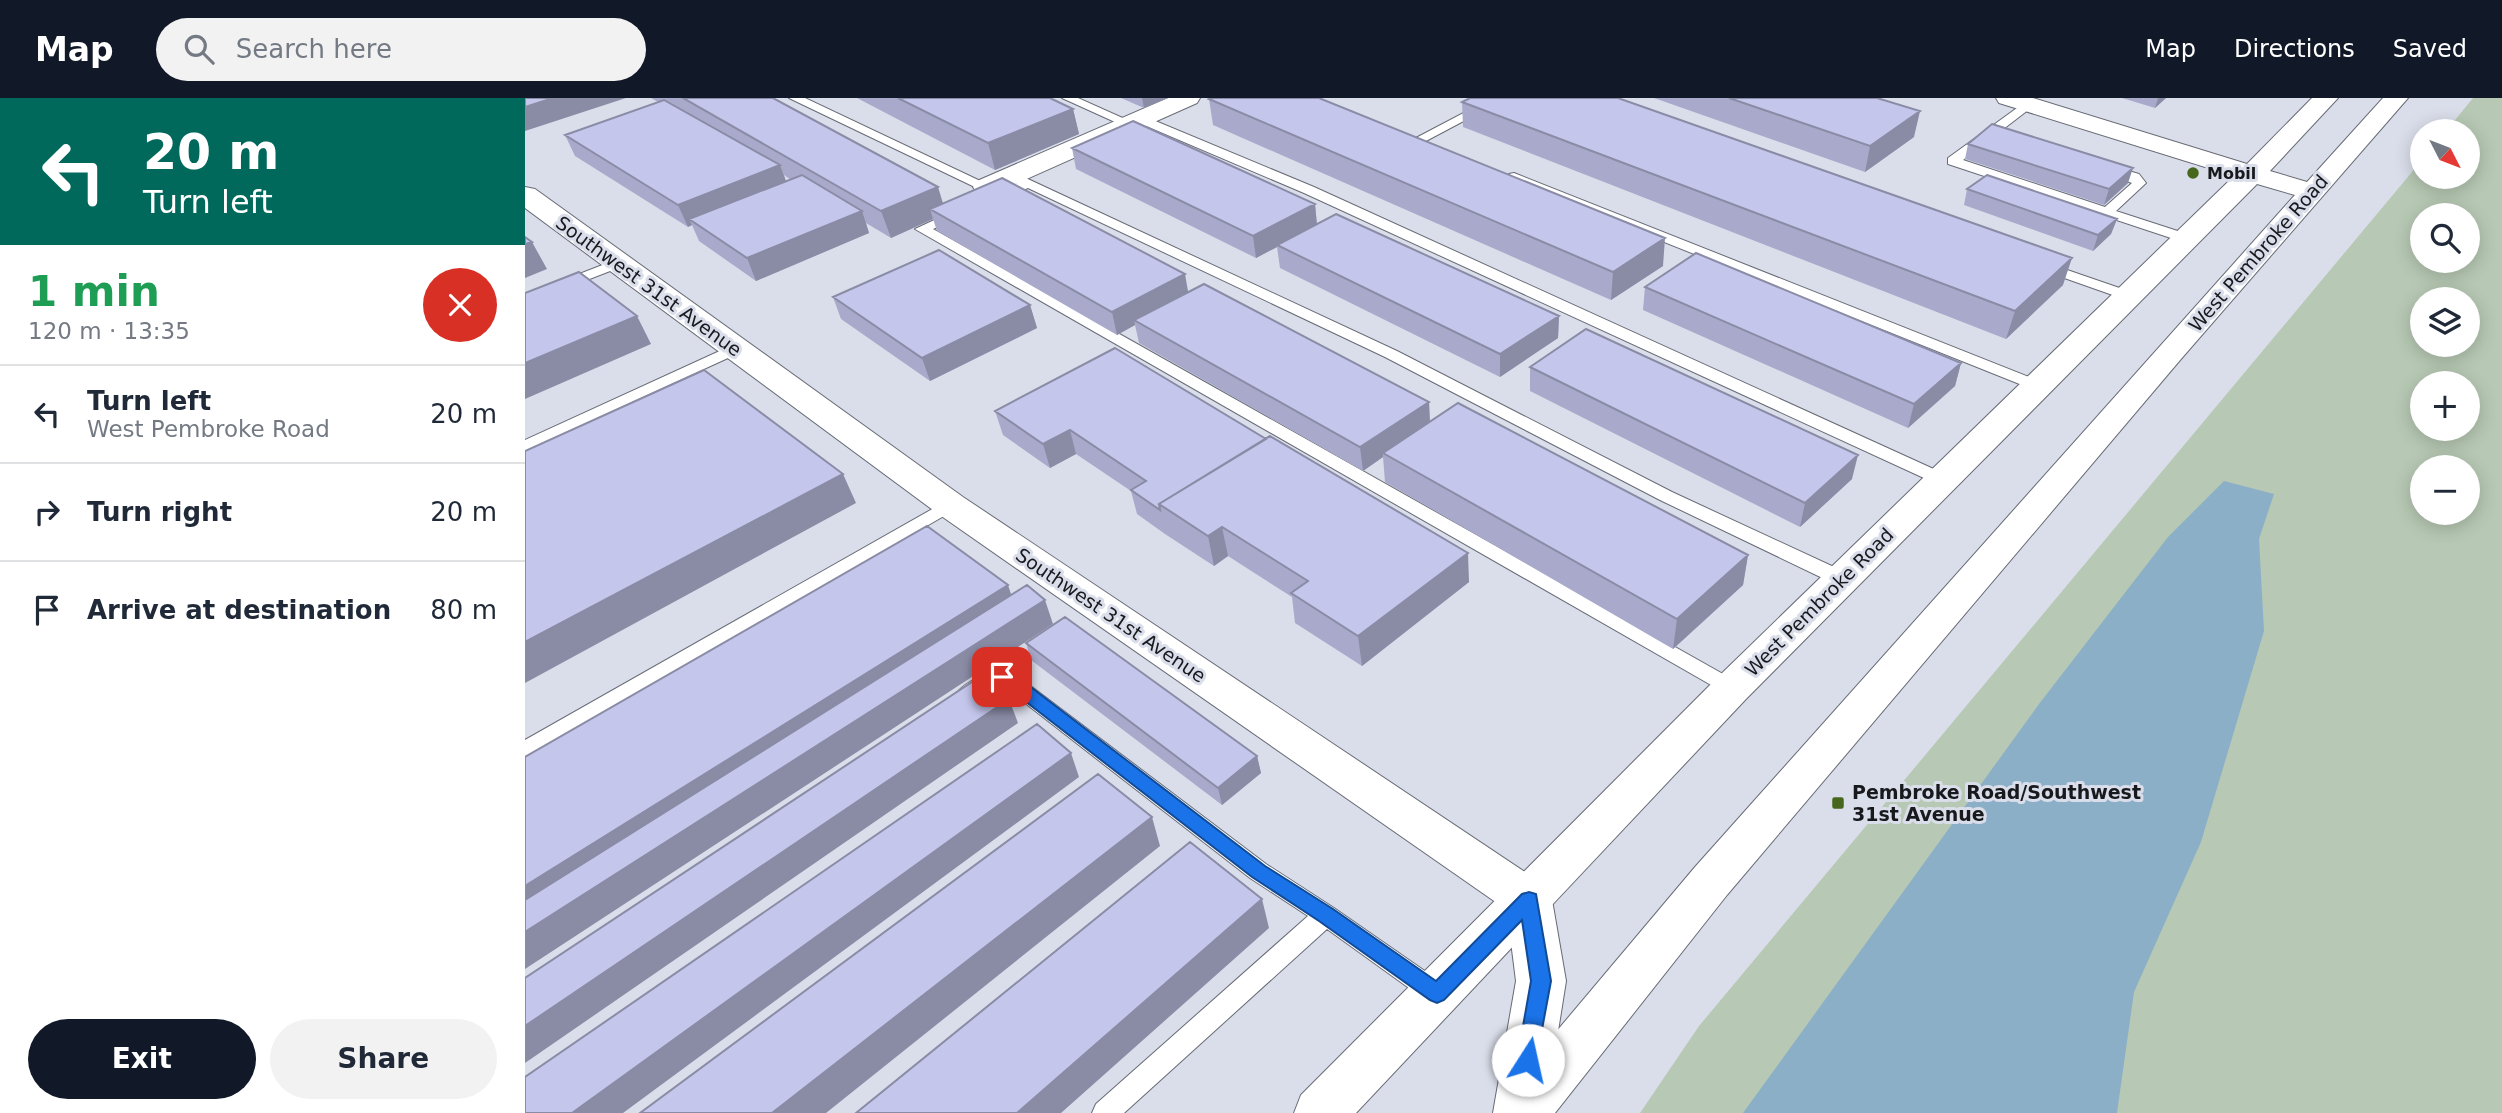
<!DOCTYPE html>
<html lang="en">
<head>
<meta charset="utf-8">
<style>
  body { margin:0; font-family:"DejaVu Sans",sans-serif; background:#f2f2f3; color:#1f2937; height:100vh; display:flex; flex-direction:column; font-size:26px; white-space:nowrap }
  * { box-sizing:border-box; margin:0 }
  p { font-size:23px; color:#747a83 }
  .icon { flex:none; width:38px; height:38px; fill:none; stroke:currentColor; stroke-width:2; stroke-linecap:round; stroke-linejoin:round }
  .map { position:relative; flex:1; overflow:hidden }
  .drawer { display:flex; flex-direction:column; background:#fff; width:525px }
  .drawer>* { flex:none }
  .hud { background:#00695c; color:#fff; overflow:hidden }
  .needle { width:46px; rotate:132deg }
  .tools { position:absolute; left:1885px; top:21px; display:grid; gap:14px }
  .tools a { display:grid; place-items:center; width:70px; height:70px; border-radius:50%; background:#fff; box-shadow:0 4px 18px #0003; font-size:35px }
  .pin { position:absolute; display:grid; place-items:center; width:60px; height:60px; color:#fff; margin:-30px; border-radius:14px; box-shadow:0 4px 10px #0006 }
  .me { position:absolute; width:77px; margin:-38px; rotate:10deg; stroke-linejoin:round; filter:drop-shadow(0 0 5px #0008) }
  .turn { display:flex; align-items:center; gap:24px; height:147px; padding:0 28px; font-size:32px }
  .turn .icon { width:91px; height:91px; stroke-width:2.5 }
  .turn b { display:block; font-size:49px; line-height:60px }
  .round { display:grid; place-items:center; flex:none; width:74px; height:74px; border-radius:37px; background:#f2f2f3 }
  .overview { display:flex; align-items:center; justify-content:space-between; height:119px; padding:0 28px }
  h1 { font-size:42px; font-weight:700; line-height:52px; color:#1e9e55 }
  .primary-button { display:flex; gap:14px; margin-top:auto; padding:14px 28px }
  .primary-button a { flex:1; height:80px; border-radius:42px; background:#111827; color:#fff; font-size:28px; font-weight:700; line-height:80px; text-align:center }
  .primary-button a+a { background:#f2f2f3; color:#1f2937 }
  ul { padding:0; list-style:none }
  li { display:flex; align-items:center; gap:21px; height:98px; padding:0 28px; border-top:2px solid #e0e1e3 }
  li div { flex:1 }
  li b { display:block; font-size:26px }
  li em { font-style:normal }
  header { display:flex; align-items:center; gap:42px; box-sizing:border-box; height:98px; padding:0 35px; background:#111827; color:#fff }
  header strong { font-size:33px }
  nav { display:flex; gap:38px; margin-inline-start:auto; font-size:24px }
  .search { width:490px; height:63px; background:#f2f2f3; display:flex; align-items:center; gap:18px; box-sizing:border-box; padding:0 24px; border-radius:38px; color:#747a83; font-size:26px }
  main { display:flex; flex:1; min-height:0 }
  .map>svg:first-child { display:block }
  .green { fill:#b7c9b4; fill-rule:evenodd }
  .water { fill:#8cafc8 }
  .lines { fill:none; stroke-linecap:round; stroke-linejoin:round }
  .lane-casing { stroke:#676b75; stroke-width:2 }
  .street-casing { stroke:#676b75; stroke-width:2 }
  .secondary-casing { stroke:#676b75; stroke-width:2 }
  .lane { fill:#fff; fill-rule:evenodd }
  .street { fill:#fff; fill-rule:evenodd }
  .secondary { fill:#fff; fill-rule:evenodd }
  .wall { fill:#a9aacb; fill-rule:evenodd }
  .shaded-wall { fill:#8a8ba5 }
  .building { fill:#c5c6ec; stroke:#8a8ba5; stroke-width:2 }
  .route { fill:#1a73e8; stroke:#114b97; stroke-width:2 }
  .poi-dot { fill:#47671c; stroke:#dadeea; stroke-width:2.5 }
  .labels { text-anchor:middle; stroke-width:6; stroke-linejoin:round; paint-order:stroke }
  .far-poi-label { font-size:16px; font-weight:bold; fill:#18191d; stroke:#dadeea; text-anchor:start }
  .street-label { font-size:19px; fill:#18191d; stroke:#dadeea }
  .poi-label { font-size:19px; font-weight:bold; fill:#18191d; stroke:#dadeea; text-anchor:start }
</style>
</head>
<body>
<header>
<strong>Map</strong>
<div class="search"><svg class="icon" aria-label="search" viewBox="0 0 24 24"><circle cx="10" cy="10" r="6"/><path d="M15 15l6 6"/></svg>Search here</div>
<nav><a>Map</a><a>Directions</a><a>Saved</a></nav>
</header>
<main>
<section class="drawer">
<div class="hud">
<div class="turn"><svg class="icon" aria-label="left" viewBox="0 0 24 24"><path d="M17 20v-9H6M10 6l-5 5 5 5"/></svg><div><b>20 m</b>Turn left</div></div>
</div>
<div class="overview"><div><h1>1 min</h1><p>120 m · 13:35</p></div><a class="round" style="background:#d93025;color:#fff"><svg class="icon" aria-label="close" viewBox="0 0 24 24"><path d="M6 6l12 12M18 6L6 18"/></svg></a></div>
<ul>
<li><svg class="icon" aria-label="left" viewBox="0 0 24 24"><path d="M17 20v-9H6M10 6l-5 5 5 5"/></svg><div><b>Turn left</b><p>West Pembroke Road</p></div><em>20 m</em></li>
<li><svg class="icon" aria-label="right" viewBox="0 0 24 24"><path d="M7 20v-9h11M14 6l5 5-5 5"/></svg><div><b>Turn right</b></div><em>20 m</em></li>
<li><svg class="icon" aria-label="arrive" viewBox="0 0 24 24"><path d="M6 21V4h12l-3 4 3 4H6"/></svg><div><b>Arrive at destination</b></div><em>80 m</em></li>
</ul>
<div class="primary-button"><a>Exit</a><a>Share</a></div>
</section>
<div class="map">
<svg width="1977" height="1015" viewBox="0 0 1977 1015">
  <rect width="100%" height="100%" fill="#dadeea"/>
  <path class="green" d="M 1948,0 L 1977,0 L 1977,1015 L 1115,1015 L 1174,928 L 1897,62 L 1897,79 L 1942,79 L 1942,33 L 1921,33 ZM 1897,117 L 1942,117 L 1942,163 L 1897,163 ZM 1897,201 L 1942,201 L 1942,247 L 1897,247 ZM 1897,285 L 1942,285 L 1942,331 L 1897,331 ZM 1897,369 L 1942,369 L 1942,415 L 1897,415 Z"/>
  <path class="water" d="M 1699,383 L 1749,396 L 1734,441 L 1739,533 L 1676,744 L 1609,894 L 1592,1015 L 1218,1015 L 1514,606 L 1643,439 Z"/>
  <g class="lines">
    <g class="lane-casing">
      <path id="lane" d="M 264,0 L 280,0 L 468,89 L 461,93 L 456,92 Z
        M 537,0 L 553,0 L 611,26 L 609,29 L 601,29 Z
        M 967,0 L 982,0 L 899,44 L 891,44 L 889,41 Z
        M 1503,2 L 1509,6 L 1507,9 L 1438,62 L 1580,109 L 1607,85 L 1575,73 L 1575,67 L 1580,66 L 1614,76 L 1621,85 L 1591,113 L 1668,138 L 1668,144 L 1658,144 L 1423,66 L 1423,60 Z
        M 616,17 L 789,89 L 1424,378 L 1427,382 L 1418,388 L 1412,386 L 779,95 L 612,24 L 612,18 Z
        M 490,75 L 872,253 L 1147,394 L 1324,476 L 1326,481 L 1324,486 L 1310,486 L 1135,402 L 860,259 L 503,90 L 477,101 L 467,101 L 467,95 L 492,85 L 483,79 Z
        M 989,75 L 1519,285 L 1521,288 L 1519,291 L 1507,291 L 984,82 L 984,76 Z
        M 431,112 L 438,116 L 436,119 L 408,131 L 1214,585 L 1217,590 L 1214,595 L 1207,598 L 1200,595 L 390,131 Z
        M 93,161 L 100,165 L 98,168 L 0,206 L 0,197 Z
        M 1516,163 L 1609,195 L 1611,198 L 1609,201 L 1599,201 L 1511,170 L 1509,167 L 1511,164 Z
        M 210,246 L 218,251 L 216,254 L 0,353 L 0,342 Z
        M 425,401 L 434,407 L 431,411 L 0,660 L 0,642 Z
        M 472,573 L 491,577 L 741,766 L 809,810 L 920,887 L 923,895 L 920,903 L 911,906 L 902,903 L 802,831 L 599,1015 L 567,1015 L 571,1006 L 783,818 L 725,780 L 478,588 C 459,589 450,611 431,605 L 428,600 C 436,586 456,577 472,573 Z"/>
    </g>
    <g class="street-casing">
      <path id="street" d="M 643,0 L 675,0 L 672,5 L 470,95 L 461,97 L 452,95 L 448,89 L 452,83 Z
        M 0,89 L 10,91 L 438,399 L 1021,788 L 1027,802 L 1041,883 L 1020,1015 L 968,1015 L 991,883 L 982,812 L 412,415 L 0,110 Z"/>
    </g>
    <g class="secondary-casing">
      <path id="secondary" d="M 1471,0 L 1508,0 L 1722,66 L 1787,0 L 1813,0 L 1745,73 L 1782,84 L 1858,0 L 1883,0 L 1656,261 L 1202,797 L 1030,1015 L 971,1015 L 978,997 L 1170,769 L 1770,97 L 1732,86 L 1221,601 L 831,1015 L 769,1015 L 776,997 L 1193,579 L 1709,78 L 1474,5 Z"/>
    </g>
    <use href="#lane" class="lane"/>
    <use href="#street" class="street"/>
    <use href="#secondary" class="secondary"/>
  </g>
  <path class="wall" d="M 126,0 L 248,0 L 418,106 L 664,194 L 904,304 L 905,324 L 1223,457 L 1218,487 L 1148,551 L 860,384 L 858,359 L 838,373 L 614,245 L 610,227 L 592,237 L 412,133 L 408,121 L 366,140 L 341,125 L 344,135 L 231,183 L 174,143 L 167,127 L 163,129 L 50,58 L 40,37 L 133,4 ZM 259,77 L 266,82 L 261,83 Z
    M 332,0 L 525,0 L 548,11 L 554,36 L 470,72 Z
    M 596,0 L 643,0 L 619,10 Z
    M 1129,0 L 1352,0 L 1389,39 L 1340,74 Z
    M 1597,0 L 1641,0 L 1630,10 Z
    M 684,1 L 1138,168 L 1086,202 L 688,27 Z
    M 937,4 L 1538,187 L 1481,241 L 938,29 Z
    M 1443,46 L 1603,85 L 1579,107 L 1440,61 Z
    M 547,50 L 790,106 L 792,126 L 1034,218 L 1033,240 L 975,279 L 755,170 L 752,149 L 731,160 L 551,71 Z
    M 1442,91 L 1592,121 L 1586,136 L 1568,153 L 1439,107 Z
    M 1120,189 L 1436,265 L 1430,288 L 1383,330 L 1118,212 Z
    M 308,199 L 505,207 L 512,230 L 405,283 L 316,221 Z
    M 590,250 L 944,484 L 837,568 L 770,525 L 767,499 L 703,458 L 689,468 L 640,436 L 612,416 L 606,393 L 551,356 L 525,370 L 478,337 L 470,313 Z
    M 1005,269 L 1327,381 L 1275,429 L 1005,293 Z
    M 501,545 L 732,658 L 736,675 L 697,707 L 506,562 Z"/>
  <path class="shaded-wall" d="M 28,0 L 101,0 L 0,33 L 0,9 Z
    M 617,0 L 643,0 L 619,10 Z
    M 1633,0 L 1641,0 L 1630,10 Z
    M 548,11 L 554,36 L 470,72 L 463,45 Z
    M 1395,13 L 1389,39 L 1340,74 L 1345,48 Z
    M 255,67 L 263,89 L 164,121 L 167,127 L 163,129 L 153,107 Z
    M 1608,70 L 1603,85 L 1579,107 L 1584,91 Z
    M 413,89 L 421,115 L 405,111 L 408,121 L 366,140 L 356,113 Z
    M 790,106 L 792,128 L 752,147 L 752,149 L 731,160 L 728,138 Z
    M 337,113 L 344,135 L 231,183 L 222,160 Z
    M 1592,121 L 1586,136 L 1568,153 L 1573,137 Z
    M 1140,140 L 1138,168 L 1086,202 L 1088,174 Z
    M 7,144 L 22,171 L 0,180 L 0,146 Z
    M 1547,160 L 1538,187 L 1481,241 L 1490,213 Z
    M 660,176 L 664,199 L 609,222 L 610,227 L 592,237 L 587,214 Z
    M 505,207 L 512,230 L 405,283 L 397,260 Z
    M 112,218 L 126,246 L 0,301 L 0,265 Z
    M 1034,218 L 1033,240 L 975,279 L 975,256 Z
    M 1436,265 L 1430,288 L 1383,330 L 1389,306 Z
    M 904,304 L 905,328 L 858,355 L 858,359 L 838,373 L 835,349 Z
    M 545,332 L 551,356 L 525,370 L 518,346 Z
    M 1333,357 L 1327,381 L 1275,429 L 1280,405 Z
    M 318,376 L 331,405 L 0,585 L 0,544 Z
    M 697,429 L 703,458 L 689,468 L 683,438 Z
    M 943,455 L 944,484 L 837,568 L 833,538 Z
    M 1223,457 L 1218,487 L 1148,551 L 1152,521 Z
    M 483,487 L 493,517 L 0,833 L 0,788 Z
    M 520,502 L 528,526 L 0,871 L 0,834 Z
    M 484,601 L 493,625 L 0,965 L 0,928 Z
    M 546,655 L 554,679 L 98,1015 L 47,1015 Z
    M 732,658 L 736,675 L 697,707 L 693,690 Z
    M 627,719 L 635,748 L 301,1015 L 247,1015 Z
    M 737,801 L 744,830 L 536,1015 L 492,1015 Z"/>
  <path class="building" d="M 0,0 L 28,0 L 0,9 Z
    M 158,0 L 248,0 L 413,89 L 356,113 Z
    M 373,0 L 525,0 L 548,11 L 463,45 Z
    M 687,0 L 794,0 L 1140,140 L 1088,174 L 684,1 Z
    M 945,0 L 1093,0 L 1547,160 L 1490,213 L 937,4 Z
    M 1204,0 L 1352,0 L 1395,13 L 1345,48 Z
    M 139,2 L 255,67 L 153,107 L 40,37 Z
    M 608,23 L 790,106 L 728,138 L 547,50 Z
    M 1467,26 L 1608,70 L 1584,91 L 1443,46 Z
    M 277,77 L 337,113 L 222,160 L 164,121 Z
    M 1462,77 L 1592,121 L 1573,137 L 1442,91 Z
    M 477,80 L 660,176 L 587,214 L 405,111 Z
    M 811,116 L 1034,218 L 975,256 L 752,147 Z
    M 0,139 L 7,144 L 0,146 Z
    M 414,152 L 505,207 L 397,260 L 308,199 Z
    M 1171,155 L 1436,265 L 1389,306 L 1120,189 Z
    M 54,174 L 112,218 L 0,265 L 0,195 Z
    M 679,186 L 904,304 L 835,349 L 609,222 Z
    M 1061,231 L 1333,357 L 1280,405 L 1005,269 Z
    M 590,250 L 741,341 L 634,406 L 635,412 L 606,392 L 621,383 L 545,332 L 518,346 L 470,313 Z
    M 179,272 L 318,376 L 0,544 L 0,353 Z
    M 933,305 L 1223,457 L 1152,521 L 858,355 Z
    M 745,338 L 943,455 L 833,538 L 766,495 L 783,483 L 697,429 L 683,438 L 634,406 Z
    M 402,428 L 483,487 L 0,788 L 0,659 Z
    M 502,487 L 520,502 L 0,834 L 0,802 Z
    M 540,519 L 732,658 L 693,690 L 501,545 Z
    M 453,580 L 484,601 L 0,928 L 0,880 Z
    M 512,626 L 546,655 L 47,1015 L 0,1015 L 0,979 Z
    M 573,676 L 627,719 L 247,1015 L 115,1015 Z
    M 665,744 L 737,801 L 492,1015 L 331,1015 Z"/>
  <path class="route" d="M 477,573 L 490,577 L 740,768 L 808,811 L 911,883 L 997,796 L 1004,794 L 1011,796 L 1026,883 L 1010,969 L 1003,972 L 995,969 L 992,962 L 1006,883 L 997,822 L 919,902 L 912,905 L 905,902 L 794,823 L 727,779 L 478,586 L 468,579 L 471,574 Z"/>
  <g class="poi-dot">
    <circle cx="1668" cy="75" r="7"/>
    <rect x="1306" y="698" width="14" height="14" rx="3.5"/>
  </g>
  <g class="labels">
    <g class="far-poi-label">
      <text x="1682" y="81">Mobil</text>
    </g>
    <g class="street-label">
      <text transform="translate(1733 155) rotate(-49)" y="7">West Pembroke Road</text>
      <text transform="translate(124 188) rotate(36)" y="7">Southwest 31st Avenue</text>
      <text transform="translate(1294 504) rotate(-45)" y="7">West Pembroke Road</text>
      <text transform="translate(586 517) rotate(34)" y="7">Southwest 31st Avenue</text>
    </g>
    <g class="poi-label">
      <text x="1327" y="701">Pembroke Road/Southwest<tspan x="1327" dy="22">31st Avenue</tspan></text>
    </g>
  </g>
</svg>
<div class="tools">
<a><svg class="needle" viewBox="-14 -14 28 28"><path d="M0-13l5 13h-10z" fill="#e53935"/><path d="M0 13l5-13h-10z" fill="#747a83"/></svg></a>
<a><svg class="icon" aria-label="search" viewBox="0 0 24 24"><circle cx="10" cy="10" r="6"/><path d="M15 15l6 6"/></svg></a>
<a><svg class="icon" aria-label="layers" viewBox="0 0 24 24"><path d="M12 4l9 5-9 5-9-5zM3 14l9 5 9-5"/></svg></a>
<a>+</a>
<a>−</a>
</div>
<div class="pin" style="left:477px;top:579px;background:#d93025"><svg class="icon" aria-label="arrive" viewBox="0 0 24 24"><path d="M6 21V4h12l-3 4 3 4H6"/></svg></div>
<svg class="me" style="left:1003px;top:962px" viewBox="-20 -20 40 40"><circle r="19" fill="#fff"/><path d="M0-13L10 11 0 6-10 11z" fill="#1a73e8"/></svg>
</div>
</main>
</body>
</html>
